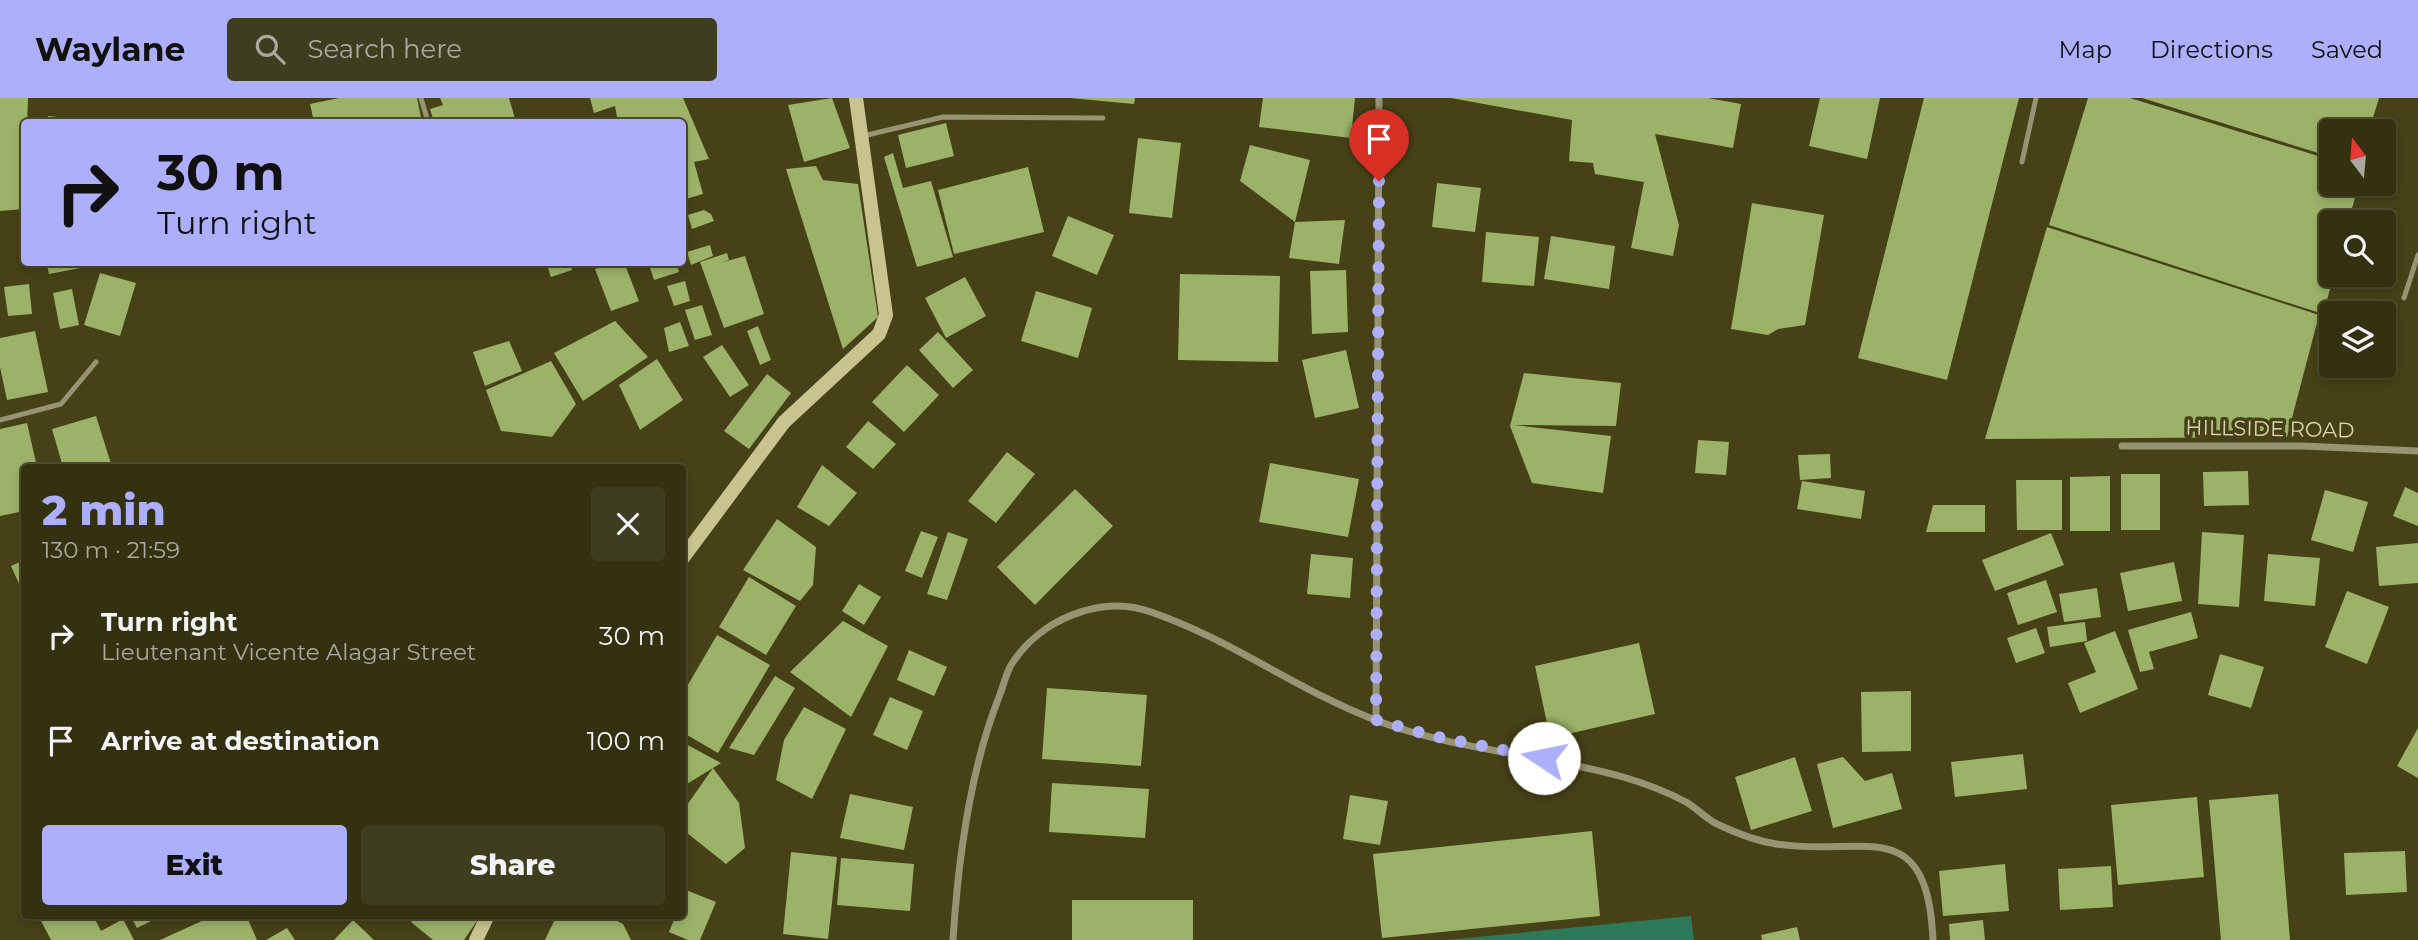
<!DOCTYPE html>
<html lang="en">
<head>
<meta charset="utf-8">
<style>
  body { margin:0; font-family:Montserrat,sans-serif; background:#3f3d1f; color:#f1f3f6; height:100vh; display:flex; flex-direction:column; font-size:26px; white-space:nowrap }
  * { box-sizing:border-box; margin:0 }
  p { font-size:23px; color:#a9a99f }
  .icon { flex:none; width:38px; height:38px; fill:none; stroke:currentColor; stroke-width:2; stroke-linecap:round; stroke-linejoin:round }
  .map { position:relative; flex:1; overflow:hidden }
  .panel { position:absolute; left:21px; top:366px; width:665px; height:455px; display:flex; flex-direction:column; background:#343111; border-radius:7px; box-shadow:0 4px 10px #0003,0 0 0 2px #4e4c31 }
  .panel>* { flex:none }
  .hud { position:absolute; left:21px; top:21px; width:665px; height:147px; border-radius:7px; box-shadow:0 4px 10px #0003,0 0 0 2px #4e4c31; background:#adaffb; color:#111; overflow:hidden }
  .needle { width:46px; rotate:344deg }
  .controls { position:absolute; left:2319px; top:21px; display:grid; gap:14px }
  .controls a { display:grid; place-items:center; width:77px; height:77px; border-radius:7px; background:#343111; box-shadow:0 4px 10px #0003,0 0 0 2px #4e4c31; font-size:35px }
  .pin { position:absolute; display:grid; place-items:center; width:60px; height:60px; color:#fff; margin:-72px -30px; border-radius:50% 50% 50% 0; rotate:-45deg; box-shadow:0 0 7px #0007 }
  .pin .icon { rotate:45deg }
  .me { position:absolute; width:77px; margin:-38px; rotate:281deg; stroke-linejoin:round; filter:drop-shadow(0 0 5px #0008) }
  .turn { display:flex; align-items:center; gap:24px; height:147px; padding:0 21px; font-size:32px }
  .turn .icon { width:91px; height:91px; stroke-width:2.5 }
  .turn b { display:block; font-size:49px; line-height:60px }
  .round { display:grid; place-items:center; flex:none; width:74px; height:74px; border-radius:7px; background:#3f3d1f }
  .summary { display:flex; align-items:center; justify-content:space-between; height:119px; padding:0 21px }
  h1 { font-size:42px; font-weight:800; line-height:52px; color:#adaffb }
  .primary-button { display:flex; gap:14px; margin-top:auto; padding:14px 21px }
  .primary-button a { flex:1; height:80px; border-radius:7px; background:#adaffb; color:#111; font-size:28px; font-weight:800; line-height:80px; text-align:center }
  .primary-button a+a { background:#3f3d1f; color:#f1f3f6 }
  ul { padding:0; list-style:none }
  li { display:flex; align-items:center; gap:21px; height:105px; padding:0 21px }
  li div { flex:1 }
  li b { display:block; font-size:26px }
  li em { font-style:normal }
  header { display:flex; align-items:center; gap:42px; box-sizing:border-box; height:98px; padding:0 35px; background:#adaffb; color:#111 }
  header strong { font-size:33px }
  nav { display:flex; gap:38px; margin-inline-start:auto; font-size:24px }
  .search { width:490px; height:63px; background:#3f3d1f; display:flex; align-items:center; gap:18px; box-sizing:border-box; padding:0 24px; border-radius:7px; color:#a9a99f; font-size:26px }
  .map>svg:first-child { display:block }
  .green { fill:#2d7a5a }
  .building { fill:#9bb268 }
  .lines { fill:none; stroke-linecap:round; stroke-linejoin:round }
  .lane { stroke:#979473; stroke-width:5 }
  .street { stroke:#979473; stroke-width:7 }
  .secondary { stroke:#c8c38f; stroke-width:14 }
  .route { stroke:#adaffb; stroke-width:12; stroke-dasharray:0 21.6 }
  .labels { text-anchor:middle; stroke-width:7; stroke-linejoin:round; paint-order:stroke }
  .street-label { font-size:21px; fill:#d8d5ae; stroke:#464117 }
</style>
</head>
<body>
<header>
<strong>Waylane</strong>
<div class="search"><svg class="icon" aria-label="search" viewBox="0 0 24 24"><circle cx="10" cy="10" r="6"/><path d="M15 15l6 6"/></svg>Search here</div>
<nav><a>Map</a><a>Directions</a><a>Saved</a></nav>
</header>
<div class="map">
<svg width="2418" height="842" viewBox="0 0 2418 842">
  <rect width="100%" height="100%" fill="#464117"/>
  <path class="green" d="M 1691,818 L 1694,842 L 1446,842 Z"/>
  <path class="building" d="M 0,0 L 28,0 L 24,111 L 0,113 Z
    M 339,0 L 417,0 L 422,24 L 314,24 L 310,6 Z
    M 440,0 L 509,0 L 516,24 L 434,24 L 430,11 L 443,7 Z
    M 590,0 L 683,0 L 709,61 L 694,64 L 703,96 L 682,102 L 682,24 L 618,24 L 615,8 L 594,15 Z
    M 832,0 L 850,50 L 804,64 L 788,7 Z
    M 1070,0 L 1135,0 L 1134,6 Z
    M 1263,0 L 1355,0 L 1351,40 L 1259,29 Z
    M 1451,0 L 1708,0 L 1741,6 L 1733,50 L 1655,36 L 1679,127 L 1673,158 L 1631,150 L 1644,84 L 1595,76 L 1593,65 L 1569,63 L 1572,22 Z
    M 1820,0 L 1880,0 L 1867,61 L 1809,48 Z
    M 1924,0 L 2019,0 L 1947,282 L 1858,260 Z
    M 2088,0 L 2130,0 L 2331,62 L 2331,86 L 2359,86 L 2348,124 L 2331,124 L 2331,177 L 2334,177 L 2323,216 L 2049,127 Z
    M 2142,0 L 2379,0 L 2369,33 L 2331,33 L 2331,59 Z
    M 48,18 L 96,23 L 96,24 L 48,24 Z
    M 946,25 L 954,58 L 906,70 L 898,37 Z
    M 1138,40 L 1181,45 L 1172,120 L 1129,115 Z
    M 1250,47 L 1310,62 L 1295,124 L 1345,122 L 1339,166 L 1289,160 L 1295,124 L 1240,83 Z
    M 893,55 L 903,90 L 931,83 L 953,159 L 917,169 L 884,59 Z
    M 816,68 L 823,82 L 858,86 L 878,219 L 843,251 L 786,71 Z
    M 1028,69 L 1044,134 L 954,156 L 938,92 Z
    M 1437,85 L 1481,90 L 1475,134 L 1432,129 Z
    M 1752,105 L 1824,117 L 1805,227 L 1778,231 L 1768,237 L 1731,231 Z
    M 704,112 L 711,116 L 714,123 L 692,131 L 688,117 Z
    M 1068,118 L 1114,137 L 1097,177 L 1052,158 Z
    M 2047,129 L 2319,217 L 2287,339 L 1985,341 Z
    M 1486,134 L 1539,139 L 1534,188 L 1482,184 Z
    M 1551,138 L 1615,148 L 1609,191 L 1544,181 Z
    M 710,147 L 713,158 L 691,167 L 687,154 Z
    M 727,155 L 729,162 L 720,165 L 745,158 L 764,216 L 724,230 L 700,164 Z
    M 46,164 L 85,164 L 86,169 L 49,176 Z
    M 546,164 L 570,164 L 572,172 L 551,179 Z
    M 614,164 L 624,164 L 639,203 L 611,213 L 595,171 Z
    M 648,164 L 676,164 L 679,174 L 654,182 Z
    M 1346,172 L 1348,234 L 1312,236 L 1310,173 Z
    M 100,175 L 136,185 L 120,238 L 84,227 Z
    M 1180,176 L 1280,178 L 1278,264 L 1178,262 Z
    M 965,179 L 986,218 L 946,240 L 925,200 Z
    M 685,183 L 690,203 L 674,208 L 667,188 Z
    M 29,186 L 32,216 L 8,218 L 4,189 Z
    M 72,191 L 79,227 L 60,231 L 53,195 Z
    M 1036,193 L 1092,210 L 1078,260 L 1021,243 Z
    M 702,207 L 712,237 L 695,242 L 685,212 Z
    M 615,223 L 648,259 L 583,303 L 554,255 Z
    M 680,224 L 689,248 L 669,254 L 664,230 Z
    M 758,228 L 771,262 L 760,267 L 747,233 Z
    M 35,233 L 48,294 L 7,302 L 0,269 L 0,240 Z
    M 938,234 L 973,272 L 953,290 L 919,252 Z
    M 509,243 L 522,273 L 485,288 L 473,254 Z
    M 722,247 L 749,287 L 730,299 L 703,259 Z
    M 1346,252 L 1359,310 L 1315,320 L 1302,262 Z
    M 657,261 L 683,302 L 640,332 L 619,287 Z
    M 551,263 L 576,306 L 552,339 L 501,333 L 486,292 Z
    M 907,267 L 939,297 L 904,334 L 872,304 Z
    M 1524,275 L 1621,285 L 1616,328 L 1514,327 L 1611,338 L 1603,395 L 1532,385 L 1510,328 Z
    M 767,276 L 791,295 L 749,351 L 724,333 Z
    M 96,318 L 112,369 L 63,369 L 52,331 Z
    M 868,323 L 896,346 L 873,371 L 846,349 Z
    M 27,325 L 37,369 L 24,369 L 24,413 L 0,418 L 0,331 Z
    M 1698,342 L 1729,344 L 1726,377 L 1695,375 Z
    M 1007,354 L 1035,376 L 996,425 L 968,403 Z
    M 1830,356 L 1831,380 L 1800,382 L 1798,357 Z
    M 1270,365 L 1359,381 L 1348,439 L 1259,424 Z
    M 822,367 L 857,395 L 829,428 L 797,409 Z
    M 2248,373 L 2249,407 L 2204,408 L 2203,374 Z
    M 2121,376 L 2160,376 L 2160,432 L 2121,432 Z
    M 2110,378 L 2110,433 L 2070,433 L 2070,379 Z
    M 2016,382 L 2062,382 L 2062,432 L 2017,432 Z
    M 1802,383 L 1865,393 L 1861,421 L 1797,411 Z
    M 2405,389 L 2418,395 L 2418,428 L 2393,418 Z
    M 1075,391 L 1113,428 L 1035,507 L 997,469 Z
    M 2325,392 L 2368,404 L 2353,454 L 2311,442 Z
    M 1933,407 L 1985,407 L 1985,434 L 1926,434 Z
    M 777,421 L 816,449 L 813,487 L 800,503 L 743,472 Z
    M 921,433 L 938,439 L 922,480 L 905,473 Z
    M 948,434 L 968,441 L 947,502 L 927,496 Z
    M 2202,434 L 2244,437 L 2239,509 L 2198,506 Z
    M 2051,435 L 2064,467 L 1995,493 L 1982,462 Z
    M 2418,445 L 2418,485 L 2379,488 L 2376,449 Z
    M 1311,456 L 1353,460 L 1350,500 L 1307,496 Z
    M 2268,456 L 2320,460 L 2315,508 L 2264,503 Z
    M 24,462 L 24,486 L 20,488 L 11,468 Z
    M 2174,464 L 2182,503 L 2128,513 L 2120,475 Z
    M 749,479 L 796,508 L 766,557 L 719,529 Z
    M 2046,482 L 2057,514 L 2018,527 L 2007,495 Z
    M 859,486 L 881,499 L 864,527 L 842,513 Z
    M 2097,490 L 2101,519 L 2064,524 L 2059,496 Z
    M 2347,493 L 2389,509 L 2367,566 L 2325,549 Z
    M 2191,514 L 2198,540 L 2149,554 L 2154,571 L 2140,574 L 2128,532 Z
    M 843,523 L 888,548 L 851,619 L 790,574 Z
    M 2085,524 L 2087,543 L 2050,549 L 2047,529 Z
    M 2036,530 L 2045,555 L 2016,565 L 2007,540 Z
    M 2115,533 L 2138,591 L 2080,615 L 2068,585 L 2096,574 L 2084,545 Z
    M 717,537 L 770,567 L 718,655 L 682,634 L 682,597 Z
    M 1639,545 L 1655,616 L 1550,640 L 1535,568 Z
    M 909,552 L 947,569 L 934,598 L 897,582 Z
    M 2220,556 L 2264,569 L 2251,610 L 2208,597 Z
    M 775,578 L 795,590 L 754,657 L 729,650 Z
    M 1047,590 L 1147,597 L 1141,668 L 1042,661 Z
    M 1911,593 L 1911,653 L 1862,654 L 1861,594 Z
    M 890,599 L 923,613 L 907,652 L 873,637 Z
    M 804,609 L 846,631 L 812,701 L 776,682 L 784,642 Z
    M 2418,630 L 2418,680 L 2397,668 Z
    M 682,644 L 721,665 L 713,670 L 739,705 L 745,750 L 726,766 L 682,731 L 682,714 L 713,670 L 682,689 Z
    M 2023,656 L 2027,691 L 1955,699 L 1951,664 Z
    M 1795,659 L 1812,713 L 1751,732 L 1735,679 Z
    M 1843,659 L 1865,683 L 1892,675 L 1902,711 L 1833,730 L 1817,666 Z
    M 1052,685 L 1149,691 L 1145,740 L 1049,734 Z
    M 850,696 L 913,709 L 904,752 L 840,740 Z
    M 2278,696 L 2290,842 L 2221,842 L 2209,702 Z
    M 1350,697 L 1388,703 L 1380,747 L 1343,741 Z
    M 2197,699 L 2204,779 L 2118,787 L 2111,707 Z
    M 1592,733 L 1600,818 L 1382,840 L 1373,756 Z
    M 2405,753 L 2407,794 L 2346,797 L 2344,755 Z
    M 791,754 L 837,759 L 828,841 L 783,836 Z
    M 841,760 L 914,766 L 910,813 L 837,807 Z
    M 2005,766 L 2009,813 L 1943,818 L 1939,773 Z
    M 2111,768 L 2113,809 L 2060,812 L 2058,771 Z
    M 686,792 L 716,804 L 700,842 L 688,842 L 669,834 L 676,817 L 682,817 Z
    M 1072,802 L 1193,802 L 1193,842 L 1072,842 Z
    M 38,817 L 93,817 L 101,833 L 123,821 L 134,842 L 51,842 Z
    M 130,817 L 163,817 L 137,830 Z
    M 215,817 L 246,817 L 257,842 L 160,842 Z
    M 418,817 L 481,817 L 464,842 L 433,842 L 411,824 Z
    M 557,817 L 606,817 L 623,826 L 631,842 L 545,842 Z
    M 353,822 L 374,842 L 334,842 Z
    M 1983,822 L 1985,842 L 1950,842 L 1949,826 Z
    M 1797,829 L 1800,842 L 1762,842 L 1761,837 Z
    M 287,830 L 295,842 L 266,842 Z"/>
  <g class="lines">
    <path class="lane" d="M 421,0 L 428,24
      M 863,38 L 943,19 L 1103,20
      M 2022,64 L 2036,0
      M 2404,200 L 2418,157
      M 0,322 L 61,306 L 96,264"/>
    <path class="street" d="M 2122,348 L 2302,348 L 2418,353
      M 1376,622 L 1379,0
      M 953,842 C 958,763 970,672 999,599 C 1003,589 1006,576 1011,567 C 1039,522 1100,496 1151,514 C 1230,541 1297,592 1375,622 C 1454,652 1542,656 1623,679 C 1644,685 1667,694 1686,704 C 1698,711 1707,722 1719,727 C 1736,735 1757,743 1776,746 C 1863,760 1927,712 1933,842"/>
    <path class="secondary" d="M 682,461 L 784,324 L 879,236 L 886,217 L 856,0
      M 476,842 L 488,817"/>
  </g>
  <g class="lines">
    <path class="route" d="M 1379,83 L 1376,622 L 1433,638 L 1544,660"/>
  </g>
  <g class="labels">
    <g class="street-label">
      <text transform="translate(2270 331) rotate(1)" y="7">HILLSIDE ROAD</text>
    </g>
  </g>
</svg>
<div class="controls">
<a><svg class="needle" viewBox="-14 -14 28 28"><path d="M0-13l5 13h-10z" fill="#e53935"/><path d="M0 13l5-13h-10z" fill="#a9a99f"/></svg></a>
<a><svg class="icon" aria-label="search" viewBox="0 0 24 24"><circle cx="10" cy="10" r="6"/><path d="M15 15l6 6"/></svg></a>
<a><svg class="icon" aria-label="layers" viewBox="0 0 24 24"><path d="M12 4l9 5-9 5-9-5zM3 14l9 5 9-5"/></svg></a>
</div>
<div class="pin" style="left:1379px;top:83px;background:#d93025"><svg class="icon" aria-label="arrive" viewBox="0 0 24 24"><path d="M6 21V4h12l-3 4 3 4H6"/></svg></div>
<svg class="me" style="left:1544px;top:660px" viewBox="-20 -20 40 40"><circle r="19" fill="#fff"/><path d="M0-13L10 11 0 6-10 11z" fill="#adaffb"/></svg>
<div class="hud">
<div class="turn"><svg class="icon" aria-label="right" viewBox="0 0 24 24"><path d="M7 20v-9h11M14 6l5 5-5 5"/></svg><div><b>30 m</b>Turn right</div></div>
</div>
<section class="panel">
<div class="summary"><div><h1>2 min</h1><p>130 m · 21:59</p></div><a class="round"><svg class="icon" aria-label="close" viewBox="0 0 24 24"><path d="M6 6l12 12M18 6L6 18"/></svg></a></div>
<ul>
<li><svg class="icon" aria-label="right" viewBox="0 0 24 24"><path d="M7 20v-9h11M14 6l5 5-5 5"/></svg><div><b>Turn right</b><p>Lieutenant Vicente Alagar Street</p></div><em>30 m</em></li>
<li><svg class="icon" aria-label="arrive" viewBox="0 0 24 24"><path d="M6 21V4h12l-3 4 3 4H6"/></svg><div><b>Arrive at destination</b></div><em>100 m</em></li>
</ul>
<div class="primary-button"><a>Exit</a><a>Share</a></div>
</section>
</div>
</body>
</html>
